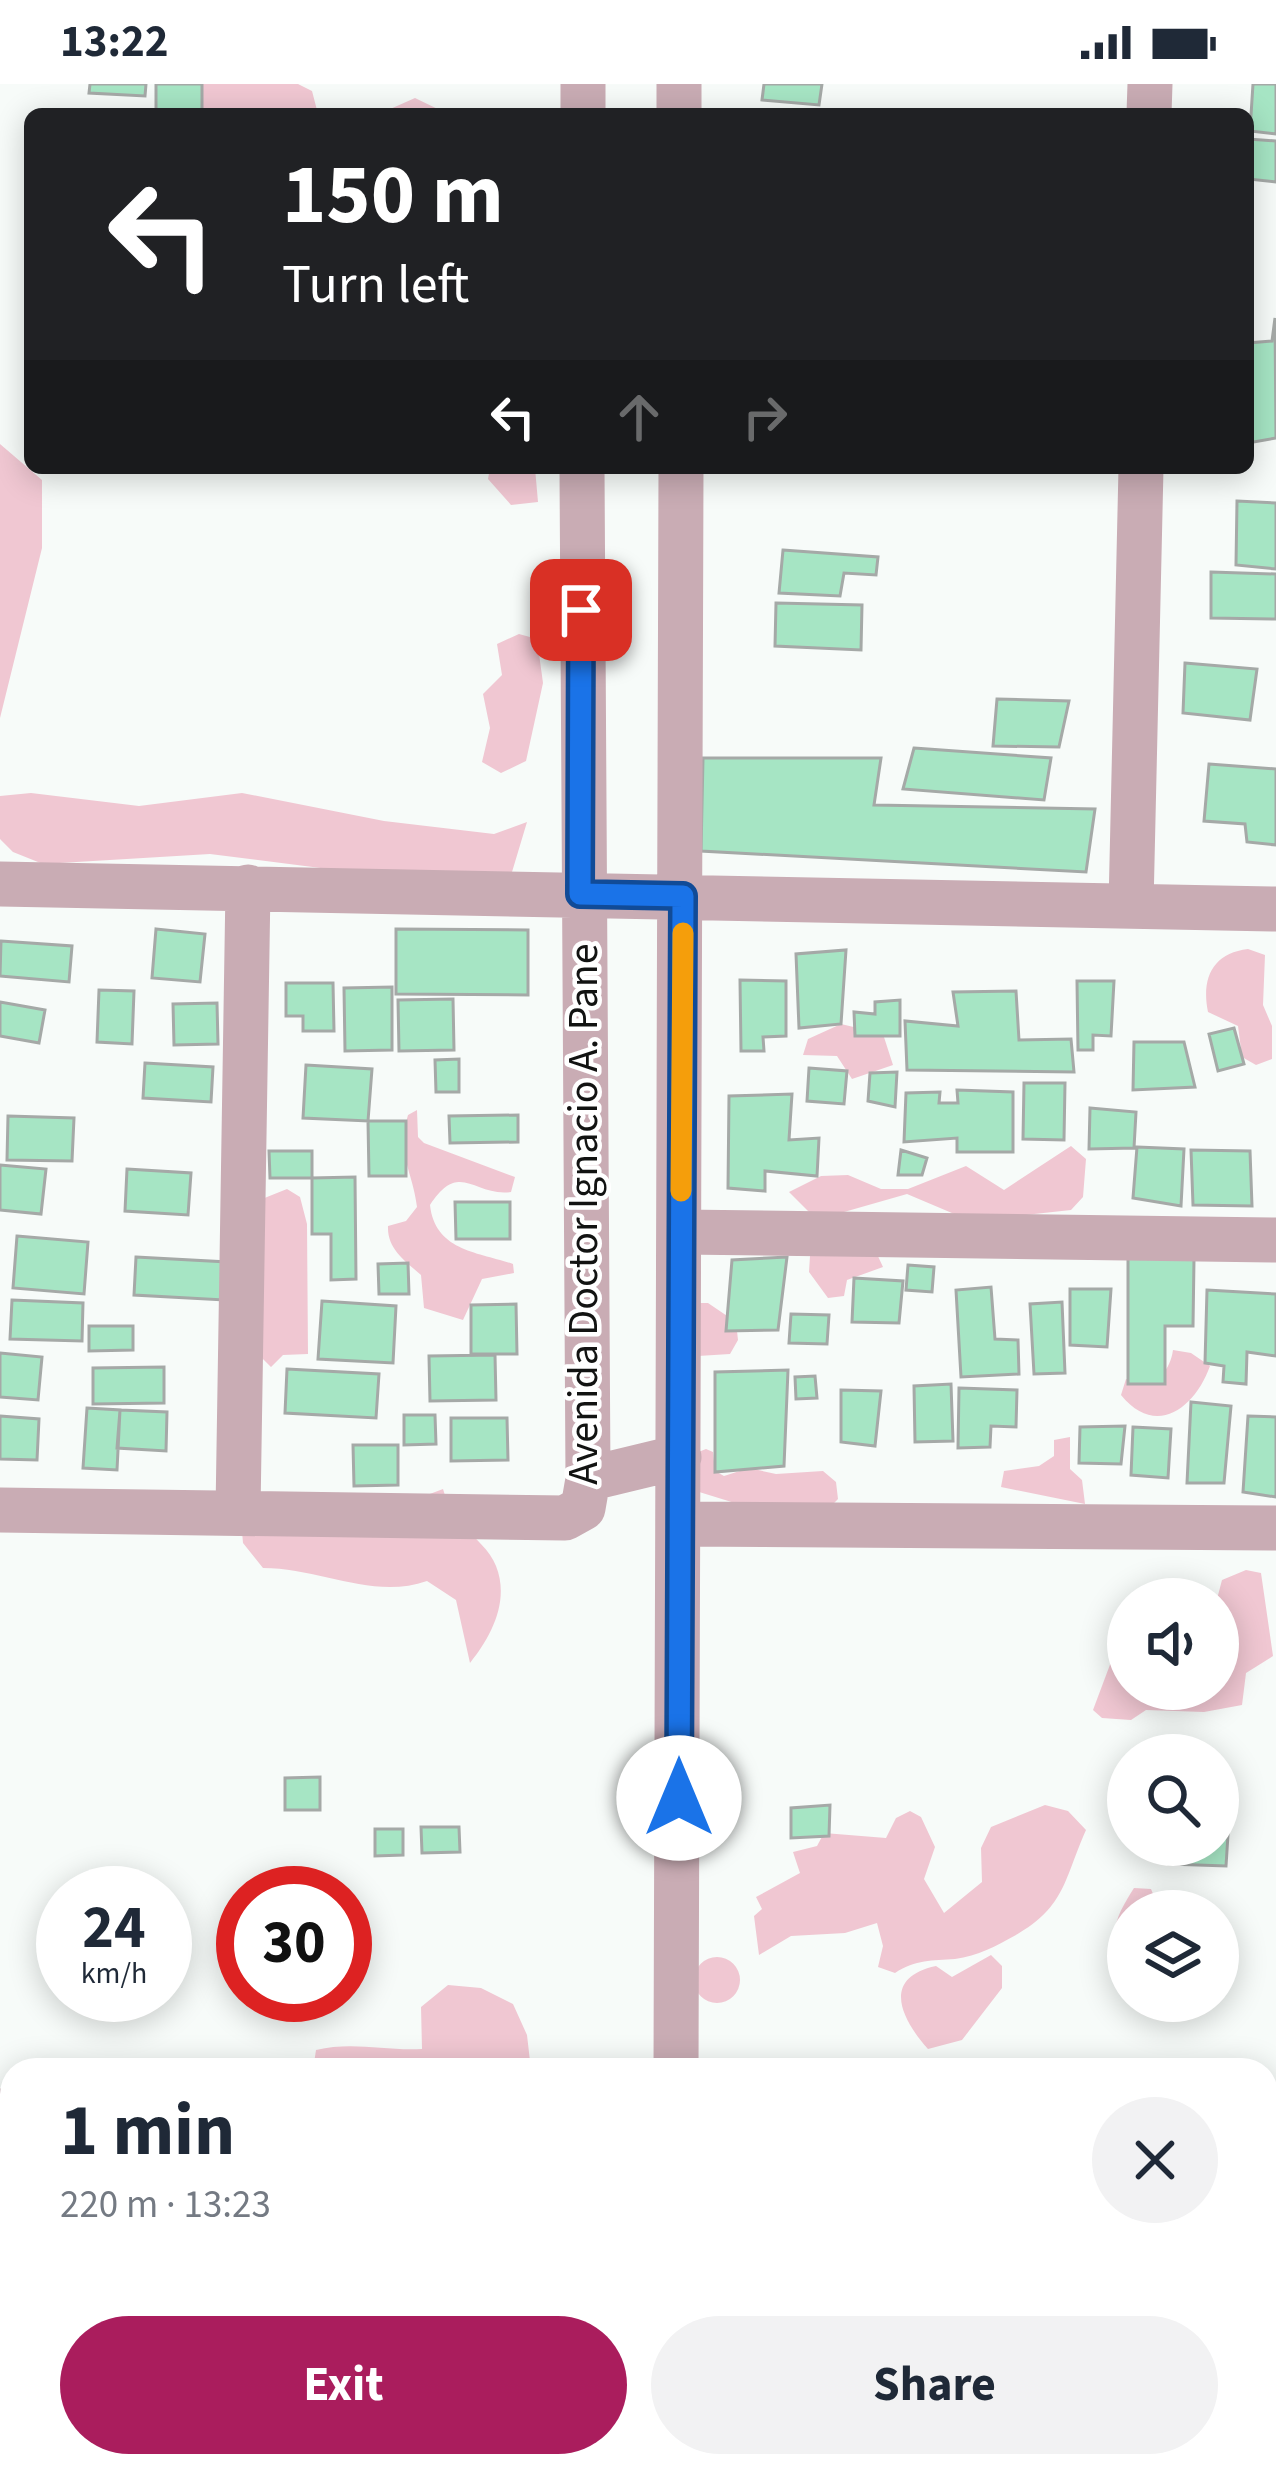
<!DOCTYPE html>
<html lang="en">
<head>
<meta charset="utf-8">
<style>
  body { margin:0; font-family:"Source Sans 3",sans-serif; background:#f2f2f3; color:#1f2937; height:100vh; display:flex; flex-direction:column; font-size:45px; white-space:nowrap }
  * { box-sizing:border-box; margin:0 }
  p { font-size:39px; color:#747a83 }
  .icon { flex:none; width:66px; height:66px; fill:none; stroke:currentColor; stroke-width:2; stroke-linecap:round; stroke-linejoin:round }
  .map { position:relative; flex:1; overflow:hidden }
  .sheet { position:absolute; left:0px; top:1974px; width:1278px; height:420px; display:flex; flex-direction:column; background:#fff; border-radius:36px 36px 0 0; box-shadow:0 6px 30px #0003 }
  .sheet>* { flex:none }
  .top-card { position:absolute; left:24px; top:24px; width:1230px; height:366px; border-radius:18px; box-shadow:0 6px 30px #0003; background:#202124; color:#fff; overflow:hidden }
  .buttons { position:absolute; left:1107px; top:1494px; display:grid; gap:24px }
  .buttons a { display:grid; place-items:center; width:132px; height:132px; border-radius:50%; background:#fff; box-shadow:0 6px 30px #0003; font-size:60px }
  .speed { position:absolute; left:36px; top:1782px; display:flex; gap:24px; font-size:60px; font-weight:700; text-align:center }
  .speed>* { display:grid; place-content:center; width:156px; height:156px; border-radius:50%; background:#fff; box-shadow:0 6px 30px #0003; line-height:1 }
  .speed small { font-size:30px; font-weight:400 }
  .speed .limit { border:18px solid #d22; background:#fff; color:#111 }
  .pin { position:absolute; display:grid; place-items:center; width:102px; height:102px; color:#fff; margin:-51px; border-radius:24px; box-shadow:0 6px 18px #0006 }
  .me { position:absolute; width:132px; margin:-66px; rotate:0deg; stroke-linejoin:round; filter:drop-shadow(0 0 9px #0008) }
  .turn { display:flex; align-items:center; gap:42px; height:252px; padding:0 60px; font-size:54px }
  .turn .icon { width:156px; height:156px; stroke-width:2.5 }
  .turn b { display:block; font-size:84px; line-height:102px }
  .lanes { display:flex; align-items:center; height:114px; padding:0 60px; background:#0003; justify-content:center; gap:60px; direction:ltr }
  .lanes .off { opacity:.35 }
  .round { display:grid; place-items:center; flex:none; width:126px; height:126px; border-radius:63px; background:#f2f2f3 }
  .summary { display:flex; align-items:center; justify-content:space-between; height:204px; padding:0 60px }
  h1 { font-size:72px; font-weight:700; line-height:90px }
  .button { display:flex; gap:24px; margin-top:auto; padding:24px 60px }
  .button a { flex:1; height:138px; border-radius:72px; background:#aa1d5d; color:#fff; font-size:48px; font-weight:700; line-height:138px; text-align:center }
  .button a+a { background:#f2f2f3; color:#1f2937 }
  .status { display:flex; justify-content:space-between; align-items:center; height:84px; padding:0 60px; background:#fff; direction:ltr }
  .status svg { height:33px; fill:currentColor }
  .map>svg:first-child { display:block }
  .green { fill:#f0c7d2 }
  .building { fill:#a6e5c4; stroke:#a5a9a7; stroke-width:3 }
  .lines { fill:none; stroke-linecap:round; stroke-linejoin:round }
  .minor { stroke:#c9acb4; stroke-width:45 }
  .route-casing { stroke:#114b97; stroke-width:30 }
  .route { stroke:#1a73e8; stroke-width:21 }
  .slow { stroke:#f59e0b; stroke-width:21 }
  .labels { text-anchor:middle; stroke-width:9; stroke-linejoin:round; paint-order:stroke }
  .street-label { font-size:42px; fill:#121312; stroke:#fff }
</style>
</head>
<body>
<div class="status"><b>13:22</b><svg viewBox="0 0 49 12"><path d="M0 12V9h3v3zM5 12V6h3v6zM10 12V3h3v9zM15 12V0h3v12zM26 1h20v11H26zM47 4h2v5h-2z"/></svg></div>
<div class="map">
<svg width="1276" height="2394" viewBox="0 0 1276 2394">
  <rect width="100%" height="100%" fill="#f7fbf9"/>
  <path class="green" d="M 197,0 L 298,0 L 312,7 L 318,30 L 170,30 Z
    M 415,14 L 448,30 L 379,30 Z
    M 0,360 L 42,396 L 42,464 L 0,634 Z
    M 490,384 L 535,384 L 538,418 L 511,421 L 488,395 Z
    M 519,550 L 537,555 L 543,599 L 526,677 L 501,689 L 482,678 L 490,644 L 483,610 L 502,591 L 497,560 Z
    M 31,709 L 139,722 L 242,709 L 384,737 L 494,750 L 527,738 L 512,788 L 344,787 L 210,770 L 43,780 L 13,768 L 0,755 L 0,712 Z
    M 1248,865 L 1265,871 L 1263,921 L 1272,942 L 1272,975 L 1256,981 L 1242,973 L 1238,942 L 1208,928 C 1201,894 1213,869 1248,865 Z
    M 841,940 L 883,950 L 893,981 L 852,995 L 837,972 L 803,971 L 808,955 Z
    M 417,1026 L 418,1053 L 424,1059 L 515,1093 L 511,1108 C 474,1113 460,1075 430,1121 C 435,1167 478,1168 513,1180 L 514,1189 L 482,1195 L 463,1236 L 424,1224 L 421,1191 C 405,1177 387,1165 388,1142 L 406,1137 L 417,1123 C 413,1088 396,1070 408,1031 Z
    M 1071,1062 L 1086,1075 L 1083,1113 L 1071,1126 L 1007,1133 L 959,1132 L 907,1110 L 823,1134 L 814,1133 L 789,1108 L 821,1092 L 848,1091 L 881,1105 L 908,1105 L 966,1082 L 1004,1106 Z
    M 287,1105 L 300,1113 L 307,1140 L 308,1270 L 283,1271 L 271,1283 L 260,1272 L 262,1115 Z
    M 827,1166 L 876,1168 L 883,1183 L 847,1196 L 844,1212 L 828,1214 L 809,1188 L 810,1172 Z
    M 690,1219 L 708,1219 L 736,1238 L 738,1256 L 730,1270 L 698,1272 Z
    M 1173,1266 L 1191,1269 L 1210,1282 C 1195,1324 1156,1354 1121,1311 L 1126,1295 C 1152,1301 1169,1293 1173,1266 Z
    M 1070,1353 L 1070,1385 L 1082,1396 L 1085,1420 L 1001,1403 L 1004,1387 L 1039,1382 L 1054,1372 L 1054,1356 Z
    M 706,1365 L 713,1368 L 715,1387 L 724,1392 L 749,1384 L 776,1390 L 823,1387 L 836,1398 L 838,1415 L 832,1421 L 738,1420 L 696,1407 L 696,1369 Z
    M 443,1405 C 454,1444 486,1456 496,1482 C 510,1517 491,1553 470,1579 L 456,1516 L 427,1497 C 373,1516 320,1484 263,1484 L 243,1459 L 240,1424 L 369,1433 Z
    M 1246,1486 L 1261,1489 L 1273,1572 L 1246,1589 L 1242,1621 L 1204,1628 L 1146,1626 L 1131,1636 L 1102,1634 L 1093,1626 L 1111,1578 L 1128,1561 L 1128,1605 L 1218,1605 L 1217,1515 L 1222,1496 Z
    M 1045,1721 L 1068,1727 L 1086,1746 C 1064,1795 1066,1822 1016,1851 C 996,1862 978,1872 955,1875 C 932,1877 916,1875 895,1889 L 878,1883 L 883,1862 L 877,1839 L 845,1849 L 791,1852 L 759,1871 L 754,1832 L 762,1825 L 756,1813 L 800,1789 L 793,1768 L 817,1762 L 824,1749 L 886,1754 L 896,1734 L 910,1727 L 921,1733 L 935,1763 L 924,1795 L 944,1829 L 982,1798 L 981,1764 L 991,1743 Z
    M 1134,1804 L 1151,1805 L 1160,1827 L 1128,1827 L 1128,1876 C 1103,1853 1119,1828 1134,1804 Z
    M 991,1871 L 1002,1882 L 1002,1904 L 962,1956 L 928,1965 C 902,1936 880,1894 936,1882 L 952,1893 Z
    M694 1896a23 23 0 1 1 46 0a23 23 0 1 1-46 0Z
    M 448,1901 L 481,1904 L 513,1920 L 527,1951 L 531,1986 L 313,1986 L 316,1966 C 353,1957 384,1967 422,1965 L 421,1923 Z
    M 224,2382 L 286,2382 L 272,2394 L 201,2394 Z"/>
  <path class="building" d="M 90,0 L 146,0 L 145,12 L 89,9 Z
    M 156,0 L 202,0 L 202,30 L 156,30 Z
    M 764,0 L 822,0 L 819,21 L 762,16 Z
    M 1253,0 L 1276,0 L 1276,50 L 1250,47 Z
    M 1248,55 L 1276,57 L 1276,98 L 1248,95 Z
    M 1275,234 L 1276,354 L 1248,359 L 1248,259 L 1272,257 Z
    M 1237,417 L 1276,419 L 1276,485 L 1236,481 Z
    M 783,466 L 878,473 L 876,491 L 844,489 L 840,512 L 779,509 Z
    M 1211,488 L 1276,490 L 1276,535 L 1211,534 Z
    M 776,519 L 862,521 L 861,566 L 775,562 Z
    M 1185,579 L 1257,585 L 1250,636 L 1183,629 Z
    M 997,615 L 1069,617 L 1059,663 L 993,662 Z
    M 914,664 L 1051,674 L 1044,716 L 903,705 Z
    M 703,674 L 881,674 L 874,721 L 1095,725 L 1086,788 L 701,767 Z
    M 1209,680 L 1276,685 L 1276,761 L 1247,758 L 1245,740 L 1204,737 Z
    M 156,845 L 205,850 L 200,898 L 152,894 Z
    M 396,845 L 528,846 L 528,911 L 396,910 Z
    M 1,857 L 72,862 L 69,898 L 0,892 Z
    M 846,866 L 841,940 L 799,944 L 796,870 Z
    M 740,896 L 786,897 L 786,952 L 763,953 L 764,967 L 741,967 Z
    M 1077,897 L 1114,897 L 1111,952 L 1093,951 L 1093,966 L 1078,966 Z
    M 286,899 L 333,899 L 334,947 L 303,947 L 303,932 L 286,932 Z
    M 392,903 L 392,966 L 345,967 L 344,904 Z
    M 99,906 L 134,907 L 132,960 L 97,958 Z
    M 1016,907 L 1019,956 L 1071,955 L 1074,988 L 907,986 L 905,937 L 958,942 L 953,908 Z
    M 453,915 L 454,966 L 399,967 L 398,916 Z
    M 900,916 L 900,952 L 855,952 L 854,928 L 875,930 L 875,918 Z
    M 0,918 L 45,926 L 39,959 L 0,952 Z
    M 217,919 L 218,960 L 174,961 L 173,920 Z
    M 1234,944 L 1244,980 L 1218,987 L 1209,950 Z
    M 1134,958 L 1184,958 L 1195,1003 L 1133,1006 Z
    M 459,975 L 459,1008 L 436,1008 L 435,976 Z
    M 145,979 L 213,983 L 211,1018 L 143,1014 Z
    M 306,981 L 372,985 L 368,1037 L 303,1034 Z
    M 809,984 L 847,987 L 844,1020 L 807,1017 Z
    M 897,988 L 895,1023 L 868,1017 L 870,989 Z
    M 1024,999 L 1065,999 L 1064,1056 L 1023,1055 Z
    M 957,1006 L 1013,1008 L 1013,1068 L 957,1068 L 957,1054 L 904,1058 L 906,1009 L 940,1008 L 939,1019 L 958,1019 Z
    M 792,1010 L 789,1056 L 819,1054 L 817,1092 L 765,1087 L 765,1107 L 728,1104 L 729,1012 Z
    M 1090,1024 L 1136,1028 L 1134,1064 L 1089,1065 Z
    M 518,1031 L 518,1058 L 450,1059 L 449,1032 Z
    M 8,1032 L 74,1034 L 72,1077 L 7,1076 Z
    M 368,1037 L 406,1037 L 406,1092 L 369,1092 Z
    M 1137,1063 L 1184,1065 L 1181,1122 L 1133,1114 Z
    M 901,1066 L 927,1074 L 922,1091 L 898,1091 Z
    M 1191,1066 L 1250,1067 L 1252,1122 L 1193,1121 Z
    M 269,1067 L 312,1067 L 312,1094 L 270,1094 Z
    M 0,1081 L 46,1085 L 41,1130 L 0,1126 Z
    M 127,1085 L 191,1089 L 188,1131 L 125,1127 Z
    M 355,1093 L 356,1195 L 331,1196 L 331,1150 L 312,1150 L 312,1094 Z
    M 455,1118 L 510,1118 L 510,1155 L 456,1155 Z
    M 17,1152 L 88,1158 L 84,1210 L 13,1204 Z
    M 136,1173 L 227,1178 L 224,1216 L 134,1211 Z
    M 787,1173 L 778,1246 L 726,1247 L 732,1176 Z
    M 1128,1174 L 1194,1175 L 1193,1242 L 1165,1242 L 1165,1300 L 1128,1300 Z
    M 408,1179 L 409,1210 L 379,1210 L 378,1180 Z
    M 908,1181 L 934,1183 L 932,1208 L 906,1206 Z
    M 854,1194 L 903,1197 L 899,1239 L 852,1238 Z
    M 991,1203 L 995,1255 L 1018,1256 L 1019,1290 L 961,1293 L 956,1206 Z
    M 1070,1205 L 1111,1205 L 1107,1263 L 1070,1261 Z
    M 1207,1206 L 1276,1210 L 1276,1272 L 1247,1268 L 1246,1300 L 1223,1298 L 1224,1282 L 1205,1279 Z
    M 12,1216 L 83,1219 L 82,1257 L 10,1255 Z
    M 322,1217 L 396,1222 L 393,1279 L 318,1275 Z
    M 1062,1218 L 1065,1289 L 1034,1290 L 1030,1220 Z
    M 516,1220 L 517,1270 L 471,1270 L 471,1221 Z
    M 791,1230 L 829,1231 L 827,1260 L 789,1259 Z
    M 89,1242 L 133,1242 L 133,1266 L 89,1267 Z
    M 0,1269 L 42,1273 L 38,1316 L 0,1313 Z
    M 495,1271 L 496,1316 L 430,1317 L 429,1272 Z
    M 164,1283 L 164,1319 L 93,1320 L 93,1284 Z
    M 287,1285 L 379,1290 L 376,1334 L 285,1329 Z
    M 788,1286 L 784,1382 L 715,1388 L 715,1288 Z
    M 815,1292 L 817,1314 L 796,1315 L 795,1293 Z
    M 951,1300 L 953,1357 L 915,1358 L 914,1302 Z
    M 959,1304 L 1017,1306 L 1016,1343 L 991,1342 L 990,1363 L 958,1364 Z
    M 841,1306 L 881,1307 L 875,1362 L 841,1358 Z
    M 1191,1318 L 1231,1322 L 1224,1399 L 1187,1399 Z
    M 87,1324 L 120,1326 L 117,1386 L 83,1384 Z
    M 120,1326 L 167,1328 L 166,1367 L 117,1364 Z
    M 404,1331 L 435,1331 L 436,1360 L 404,1361 Z
    M 0,1332 L 39,1335 L 37,1376 L 0,1375 Z
    M 1248,1332 L 1276,1333 L 1276,1413 L 1243,1408 Z
    M 451,1334 L 507,1334 L 508,1376 L 451,1377 Z
    M 1125,1342 L 1121,1380 L 1079,1379 L 1080,1343 Z
    M 1133,1343 L 1171,1345 L 1168,1394 L 1131,1391 Z
    M 353,1361 L 398,1361 L 398,1401 L 354,1402 Z
    M 320,1693 L 320,1726 L 285,1726 L 285,1694 Z
    M 830,1721 L 829,1752 L 791,1754 L 791,1724 Z
    M 1218,1735 L 1229,1735 L 1226,1782 L 1169,1780 L 1171,1761 L 1218,1761 Z
    M 421,1743 L 459,1743 L 460,1768 L 422,1769 Z
    M 375,1745 L 403,1745 L 403,1771 L 375,1772 Z
    M 0,2234 L 12,2234 L 12,2287 L 0,2286 Z
    M 376,2382 L 445,2382 L 444,2394 L 376,2394 Z
    M 911,2382 L 977,2382 L 976,2394 L 911,2392 Z
    M 1028,2382 L 1105,2382 L 1105,2394 L 1028,2394 Z
    M 193,2389 L 193,2394 L 86,2394 L 86,2392 Z"/>
  <g class="lines">
    <path class="minor" d="M 679,0 L 679,30
      M 583,30 L 583,0
      M 1149,30 L 1150,0
      M 0,800 L 1276,825
      M 1131,822 L 1141,384
      M 681,1148 L 1276,1156
      M 588,1395 L 679,1373
      M 0,1426 L 565,1434 L 583,1424 L 588,1395 L 582,384
      M 238,1427 L 248,803
      M 679,1440 L 1276,1444
      M 676,1986 L 681,384
      M 0,2027 L 12,2027
      M 1266,2051 L 1276,2052
      M 0,2350 L 12,2350
      M 682,2382 L 682,2394
      M 71,2394 L 72,2382
      M 574,2394 L 574,2382"/>
  </g>
  <g class="lines">
    <g class="route-casing">
      <path id="route" d="M 581,526 L 580,810 L 683,812 L 679,1714"/>
    </g>
    <use href="#route" class="route"/>
    <path class="slow" d="M 681,1107 L 683,849"/>
  </g>
  <g class="labels">
    <g class="street-label">
      <text transform="translate(582 1130) rotate(-90)" y="15">Avenida Doctor Ignacio A. Pane</text>
    </g>
  </g>
</svg>
<div class="buttons">
<a><svg class="icon" aria-label="sound" viewBox="0 0 24 24"><path d="M4 9h4l5-4v14l-5-4H4zM17 9q2 3 0 6"/></svg></a>
<a><svg class="icon" aria-label="search" viewBox="0 0 24 24"><circle cx="10" cy="10" r="6"/><path d="M15 15l6 6"/></svg></a>
<a><svg class="icon" aria-label="layers" viewBox="0 0 24 24"><path d="M12 4l9 5-9 5-9-5zM3 14l9 5 9-5"/></svg></a>
</div>
<div class="speed"><div>24<small>km/h</small></div><div class="limit">30</div></div>
<div class="pin" style="left:581px;top:526px;background:#d93025"><svg class="icon" aria-label="arrive" viewBox="0 0 24 24"><path d="M6 21V4h12l-3 4 3 4H6"/></svg></div>
<svg class="me" style="left:679px;top:1714px" viewBox="-20 -20 40 40"><circle r="19" fill="#fff"/><path d="M0-13L10 11 0 6-10 11z" fill="#1a73e8"/></svg>
<div class="top-card">
<div class="turn"><svg class="icon" aria-label="left" viewBox="0 0 24 24"><path d="M17 20v-9H6M10 6l-5 5 5 5"/></svg><div><b>150 m</b>Turn left</div></div>
<div class="lanes"><svg class="icon" aria-label="left" viewBox="0 0 24 24"><path d="M17 20v-9H6M10 6l-5 5 5 5"/></svg><svg class="icon off" aria-label="ahead" viewBox="0 0 24 24"><path d="M12 20V5M6 11l6-6 6 6"/></svg><svg class="icon off" aria-label="right" viewBox="0 0 24 24"><path d="M7 20v-9h11M14 6l5 5-5 5"/></svg></div>
</div>
<section class="sheet">
<div class="summary"><div><h1>1 min</h1><p>220 m · 13:23</p></div><a class="round"><svg class="icon" aria-label="close" viewBox="0 0 24 24"><path d="M6 6l12 12M18 6L6 18"/></svg></a></div>
<div class="button"><a>Exit</a><a>Share</a></div>
</section>
</div>
</body>
</html>
